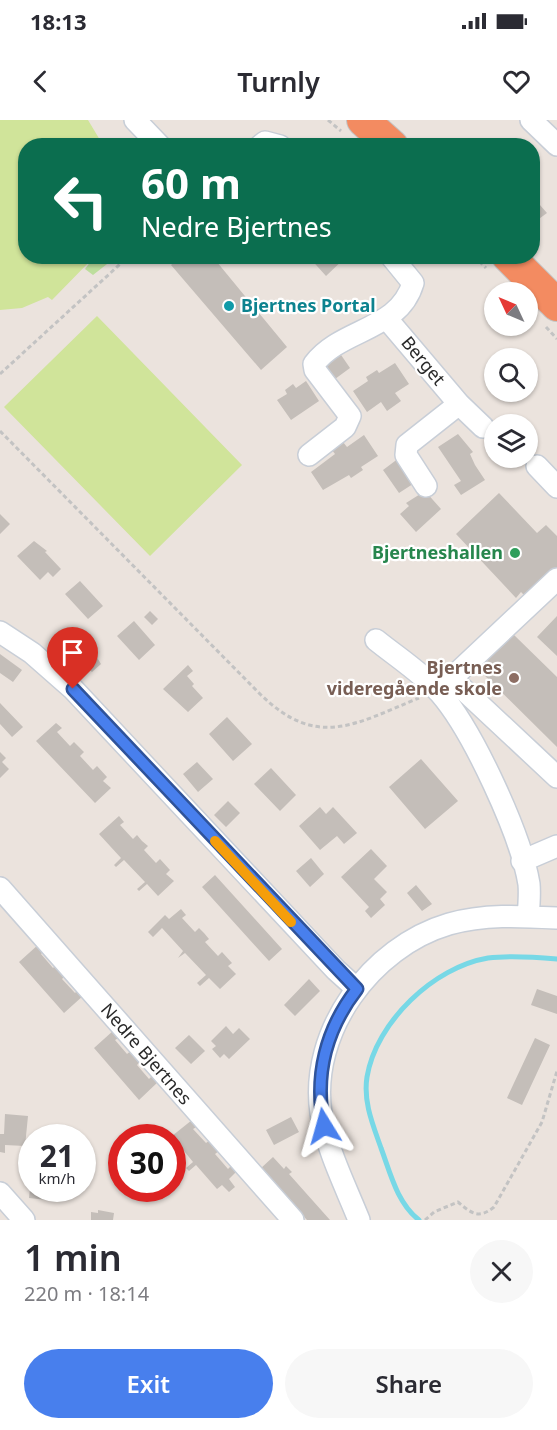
<!DOCTYPE html>
<html lang="en">
<head>
<meta charset="utf-8">
<style>
  body { margin:0; font-family:"Noto Sans",sans-serif; background:#f7f7f7; color:#2b2b33; height:100vh; display:flex; flex-direction:column; font-size:22px; white-space:nowrap }
  * { box-sizing:border-box; margin:0 }
  p { font-size:20px; color:#7c7c81 }
  .icon { flex:none; width:33px; height:33px; fill:none; stroke:currentColor; stroke-width:2; stroke-linecap:round; stroke-linejoin:round }
  .map { position:relative; height:1100px; overflow:hidden }
  .sheet { display:flex; flex-direction:column; background:#fff; flex:1 }
  .sheet>* { flex:none }
  .guide { position:absolute; left:18px; top:18px; width:522px; height:126px; border-radius:24px; box-shadow:0 2px 4px #0004; background:#0b6e4f; color:#fff; overflow:hidden }
  .needle { width:39px; rotate:314deg }
  .tools { position:absolute; left:484px; top:162px; display:grid; gap:12px }
  .tools a { display:grid; place-items:center; width:54px; height:54px; border-radius:50%; background:#fff; box-shadow:0 2px 4px #0004; font-size:30px }
  .speed { position:absolute; left:18px; top:1004px; display:flex; gap:12px; font-size:30px; font-weight:700; text-align:center }
  .speed>* { display:grid; place-content:center; width:78px; height:78px; border-radius:50%; background:#fff; box-shadow:0 2px 4px #0004; line-height:1 }
  .speed small { font-size:15px; font-weight:400 }
  .speed .limit { border:9px solid #d22; background:#fff; color:#111 }
  .pin { position:absolute; display:grid; place-items:center; width:51px; height:51px; color:#fff; margin:-62px -26px; border-radius:50% 50% 50% 0; rotate:-45deg; box-shadow:0 0 6px #0007 }
  .pin .icon { rotate:45deg }
  .me { position:absolute; width:66px; margin:-33px; rotate:352deg; stroke-linejoin:round; filter:drop-shadow(0 0 4px #0008) }
  .turn { display:flex; align-items:center; gap:21px; height:126px; padding:0 24px; font-size:27px }
  .turn .icon { width:78px; height:78px; stroke-width:2.5 }
  .turn b { display:block; font-size:42px; line-height:51px }
  .round { display:grid; place-items:center; flex:none; width:63px; height:63px; border-radius:32px; background:#f7f7f7 }
  .summary { display:flex; align-items:center; justify-content:space-between; height:102px; padding:0 24px }
  h1 { font-size:36px; font-weight:600; line-height:45px }
  .action { display:flex; gap:12px; margin-top:auto; padding:12px 24px }
  .action a { flex:1; height:69px; border-radius:36px; background:#487fed; color:#fff; font-size:24px; font-weight:600; line-height:69px; text-align:center }
  .action a+a { background:#f7f7f7; color:#2b2b33 }
  .status { display:flex; justify-content:space-between; align-items:center; height:42px; padding:0 30px; background:#fff; direction:ltr }
  .status svg { height:16px; fill:currentColor }
  header { display:flex; justify-content:space-between; align-items:center; height:78px; padding:0 24px; background:#fff; font-size:27px; font-weight:600 }
  .map>svg:first-child { display:block }
  .green { fill:#bdde9d }
  .pitch { fill:#d0e49a }
  .lines { fill:none; stroke-linecap:round; stroke-linejoin:round }
  .stream { stroke:#77d8e6; stroke-width:5 }
  .building { fill:#c4beb9 }
  .minor-casing { stroke:#c8ced7; stroke-width:24 }
  .highway-casing { stroke:#c3c3c3; stroke-width:34 }
  .path { stroke:#c3c3c3; stroke-width:3; stroke-dasharray:4.5 3; stroke-linecap:butt }
  .minor { stroke:#fff; stroke-width:21 }
  .highway { stroke:#f38b61; stroke-width:32 }
  .route-casing { stroke:#2f539a; stroke-width:15 }
  .route { stroke:#487fed; stroke-width:10 }
  .slow { stroke:#f59e0b; stroke-width:10 }
  .culture-dot { fill:#0f9aa8; stroke:#fff; stroke-width:2 }
  .leisure-dot { fill:#2e9e5b; stroke:#fff; stroke-width:2 }
  .education-dot { fill:#8d6e63; stroke:#fff; stroke-width:2 }
  .labels { text-anchor:middle; stroke-width:4.5; stroke-linejoin:round; paint-order:stroke }
  .culture-label { font-size:18px; font-weight:bold; fill:#0d838f; stroke:#fff; text-anchor:start }
  .street-label { font-size:18px; fill:#2a2a2a; stroke:#fff }
  .leisure-label { font-size:18px; font-weight:bold; fill:#27864d; stroke:#fff; text-anchor:end }
  .education-label { font-size:18px; font-weight:bold; fill:#785e54; stroke:#fff; text-anchor:end }
</style>
</head>
<body>
<div class="status"><b>18:13</b><svg viewBox="0 0 49 12"><path d="M0 12V9h3v3zM5 12V6h3v6zM10 12V3h3v9zM15 12V0h3v12zM26 1h20v11H26zM47 4h2v5h-2z"/></svg></div>
<header><svg class="icon" aria-label="back" viewBox="0 0 24 24"><path d="M15 5l-7 7 7 7"/></svg>Turnly<svg class="icon" aria-label="heart" viewBox="0 0 24 24"><path d="M12 20l-8-8c-3-5 5-10 8-4 3-6 11-1 8 4z"/></svg></header>
<div class="map">
<svg width="557" height="1100" viewBox="0 0 557 1100">
  <rect width="100%" height="100%" fill="#ebe3dd"/>
  <path class="green" d="M 94,137 L 94,136 L 116,137 L 93,155 L 85,149 Z"/>
  <path class="pitch" d="M 0,0 L 88,0 L 103,25 L 26,26 L 26,136 L 94,137 L 52,180 L 48,177 L 22,188 L 0,190 Z
    M 97,196 L 242,345 L 150,436 L 4,287 Z"/>
  <g class="lines">
    <path class="stream" d="M 419,1100 C 397,1083 390,1052 381,1028 C 373,1005 363,982 367,957 C 376,902 434,847 488,838 C 510,835 535,837 557,839"/>
  </g>
  <path class="building" d="M 532,76 L 547,93 L 532,104 Z
    M 181,136 L 212,136 L 287,227 L 261,250 L 171,145 Z
    M 308,136 L 347,136 L 326,156 Z
    M 339,232 L 350,248 L 335,259 L 324,243 Z
    M 395,243 L 409,264 L 395,273 L 401,281 L 387,291 L 381,282 L 367,292 L 353,271 L 368,261 L 366,257 L 377,250 L 379,253 Z
    M 306,261 L 319,281 L 291,300 L 277,280 L 287,274 L 285,270 L 293,264 L 296,268 Z
    M 458,314 L 473,332 L 470,334 L 475,345 L 485,360 L 461,375 L 454,365 L 461,361 L 438,327 Z
    M 364,315 L 378,336 L 361,347 L 363,350 L 351,358 L 349,355 L 323,370 L 311,352 L 335,334 L 332,330 L 343,322 L 347,327 Z
    M 399,338 L 416,362 L 399,373 L 383,350 Z
    M 425,371 L 441,389 L 416,412 L 400,394 L 409,386 L 406,383 Z
    M 499,373 L 537,413 L 546,405 L 557,416 L 557,450 L 526,477 L 521,472 L 516,478 L 456,414 Z
    M 0,394 L 10,404 L 0,414 Z
    M 34,421 L 47,431 L 45,432 L 61,449 L 53,457 L 48,452 L 40,460 L 17,436 Z
    M 80,461 L 103,486 L 88,499 L 65,474 Z
    M 150,491 L 158,499 L 152,505 L 144,497 Z
    M 557,496 L 557,536 L 537,517 Z
    M 134,501 L 155,525 L 139,540 L 117,516 Z
    M 513,514 L 557,557 L 557,627 L 476,547 Z
    M 90,526 L 101,544 L 92,552 L 77,538 Z
    M 0,534 L 22,550 L 13,562 L 0,553 Z
    M 188,545 L 193,551 L 187,556 L 194,564 L 192,566 L 203,578 L 188,592 L 163,569 Z
    M 0,583 L 23,607 L 12,617 L 0,604 Z
    M 227,597 L 252,624 L 233,641 L 209,614 Z
    M 56,603 L 62,608 L 57,612 L 70,626 L 74,622 L 84,632 L 80,636 L 93,650 L 97,646 L 107,657 L 103,661 L 111,668 L 95,683 L 36,621 Z
    M 0,632 L 6,638 L 2,642 L 9,649 L 0,658 Z
    M 421,639 L 458,681 L 425,709 L 389,667 Z
    M 197,642 L 213,659 L 198,672 L 183,654 Z
    M 271,648 L 296,675 L 280,691 L 254,664 Z
    M 228,681 L 240,693 L 226,707 L 214,695 Z
    M 320,687 L 326,694 L 333,687 L 357,713 L 344,724 L 337,716 L 320,730 L 299,706 Z
    M 119,696 L 124,702 L 120,705 L 133,719 L 137,715 L 142,721 L 148,726 L 144,730 L 156,743 L 160,739 L 170,750 L 166,754 L 174,761 L 158,776 L 147,764 L 139,771 L 137,769 L 145,762 L 124,740 L 116,747 L 114,745 L 121,738 L 99,714 Z
    M 371,729 L 387,746 L 374,759 L 387,772 L 380,779 L 385,785 L 371,798 L 365,791 L 369,787 L 341,757 Z
    M 311,738 L 324,754 L 310,767 L 296,751 Z
    M 215,755 L 282,829 L 269,841 L 202,767 Z
    M 416,765 L 432,784 L 422,791 L 407,773 Z
    M 181,789 L 186,795 L 182,798 L 195,812 L 199,808 L 204,813 L 209,819 L 205,822 L 218,836 L 222,832 L 232,843 L 228,846 L 236,854 L 220,869 L 209,858 L 200,866 L 197,863 L 206,855 L 185,833 L 178,838 L 183,831 L 162,808 L 153,817 L 148,812 L 165,795 L 169,799 Z
    M 39,824 L 45,830 L 41,834 L 53,848 L 57,844 L 66,855 L 62,859 L 75,873 L 79,869 L 84,875 L 64,893 L 19,842 Z
    M 309,859 L 320,871 L 295,896 L 284,885 Z
    M 537,869 L 557,876 L 557,894 L 531,885 Z
    M 226,906 L 233,914 L 239,908 L 250,919 L 229,939 L 224,934 L 220,938 L 212,929 L 216,926 L 211,921 Z
    M 114,910 L 120,917 L 115,920 L 127,934 L 132,930 L 141,941 L 137,945 L 149,959 L 153,955 L 159,961 L 139,980 L 94,928 Z
    M 189,915 L 205,931 L 191,944 L 175,928 Z
    M 535,918 L 550,925 L 522,985 L 507,978 Z
    M 5,994 L 28,996 L 25,1026 L 5,1025 L 5,1033 L 0,1032 L 0,1014 L 4,1014 Z
    M 291,997 L 299,1012 L 274,1025 L 266,1010 Z
    M 192,1000 L 198,1006 L 193,1009 L 206,1023 L 210,1020 L 219,1031 L 215,1034 L 222,1042 L 228,1049 L 232,1045 L 237,1051 L 229,1059 L 235,1067 L 229,1072 L 222,1065 L 217,1069 L 196,1045 L 189,1051 L 186,1048 L 193,1042 L 172,1016 Z
    M 273,1037 L 284,1049 L 286,1046 L 292,1052 L 289,1054 L 330,1100 L 307,1100 L 260,1049 Z
    M 30,1068 L 69,1068 L 68,1074 L 48,1072 L 47,1080 L 29,1078 Z
    M 98,1090 L 114,1093 L 113,1100 L 91,1100 L 91,1092 L 98,1093 Z"/>
  <g class="lines">
    <g class="minor-casing">
      <path id="minor" d="M 135,0 L 160,26
        M 531,0 L 557,25
        M 260,26 L 265,22 L 280,26
        M 387,199 L 459,284 L 483,307
        M 309,335 L 345,307 L 350,296 L 315,250 L 314,244 C 341,208 399,211 413,163 L 391,136
        M 537,346 L 557,367
        M 426,366 L 406,335 L 407,325 L 459,284
        M 0,512 L 32,533 L 73,569 L 336,850 L 357,869
        M 376,520 C 397,537 422,553 440,573 C 473,611 521,715 529,764 C 530,775 529,786 528,797
        M 451,558 L 557,657
        M 438,571 L 557,459
        M 522,741 L 557,726
        M 0,768 L 293,1100
        M 0,1073 L 24,1100
        M 359,1100 C 345,1065 327,1030 321,993 C 309,912 371,827 449,804 C 484,794 520,796 557,798"/>
    </g>
    <g class="highway-casing">
      <path id="highway" d="M 363,0 L 392,26
        M 508,136 L 557,185"/>
    </g>
    <path class="path" d="M 328,0 L 341,11
      M 474,136 L 486,148
      M 546,207 L 557,219
      M 0,254 L 129,136
      M 0,311 L 260,574 C 317,630 355,604 419,578
      M 425,1100 L 434,1092 L 458,1082 C 472,1094 479,1099 494,1087 L 542,1002 L 557,951"/>
    <use href="#minor" class="minor"/>
    <use href="#highway" class="highway"/>
  </g>
  <g class="lines">
    <g class="route-casing">
      <path id="route" d="M 73,569 L 357,869 C 326,909 314,956 324,1006"/>
    </g>
    <use href="#route" class="route"/>
    <path class="slow" d="M 215,721 L 291,802"/>
  </g>
  <circle class="culture-dot" cx="229" cy="186" r="6"/>
  <circle class="leisure-dot" cx="515" cy="433" r="6"/>
  <circle class="education-dot" cx="514" cy="558" r="6"/>
  <g class="labels">
    <g class="culture-label">
      <text x="241" y="192">Bjertnes Portal</text>
    </g>
    <g class="street-label">
      <text transform="translate(423 241) rotate(50)" y="6">Berget</text>
      <text transform="translate(146 934) rotate(49)" y="6">Nedre Bjertnes</text>
    </g>
    <g class="leisure-label">
      <text x="503" y="439">Bjertneshallen</text>
    </g>
    <g class="education-label">
      <text x="502" y="554">Bjertnes<tspan x="502" dy="21">videregående skole</tspan></text>
    </g>
  </g>
</svg>
<div class="tools">
<a><svg class="needle" viewBox="-14 -14 28 28"><path d="M0-13l5 13h-10z" fill="#e53935"/><path d="M0 13l5-13h-10z" fill="#7c7c81"/></svg></a>
<a><svg class="icon" aria-label="search" viewBox="0 0 24 24"><circle cx="10" cy="10" r="6"/><path d="M15 15l6 6"/></svg></a>
<a><svg class="icon" aria-label="layers" viewBox="0 0 24 24"><path d="M12 4l9 5-9 5-9-5zM3 14l9 5 9-5"/></svg></a>
</div>
<div class="speed"><div>21<small>km/h</small></div><div class="limit">30</div></div>
<div class="pin" style="left:73px;top:569px;background:#d93025"><svg class="icon" aria-label="arrive" viewBox="0 0 24 24"><path d="M6 21V4h12l-3 4 3 4H6"/></svg></div>
<svg class="me" style="left:324px;top:1006px" viewBox="-20 -20 40 40"><path d="M0-17L14 15 0 8-14 15z" fill="#487fed" stroke="#fff" stroke-width="4"/></svg>
<div class="guide">
<div class="turn"><svg class="icon" aria-label="left" viewBox="0 0 24 24"><path d="M17 20v-9H6M10 6l-5 5 5 5"/></svg><div><b>60 m</b>Nedre Bjertnes</div></div>
</div>
</div>
<section class="sheet">
<div class="summary"><div><h1>1 min</h1><p>220 m · 18:14</p></div><a class="round"><svg class="icon" aria-label="close" viewBox="0 0 24 24"><path d="M6 6l12 12M18 6L6 18"/></svg></a></div>
<div class="action"><a>Exit</a><a>Share</a></div>
</section>
</body>
</html>
